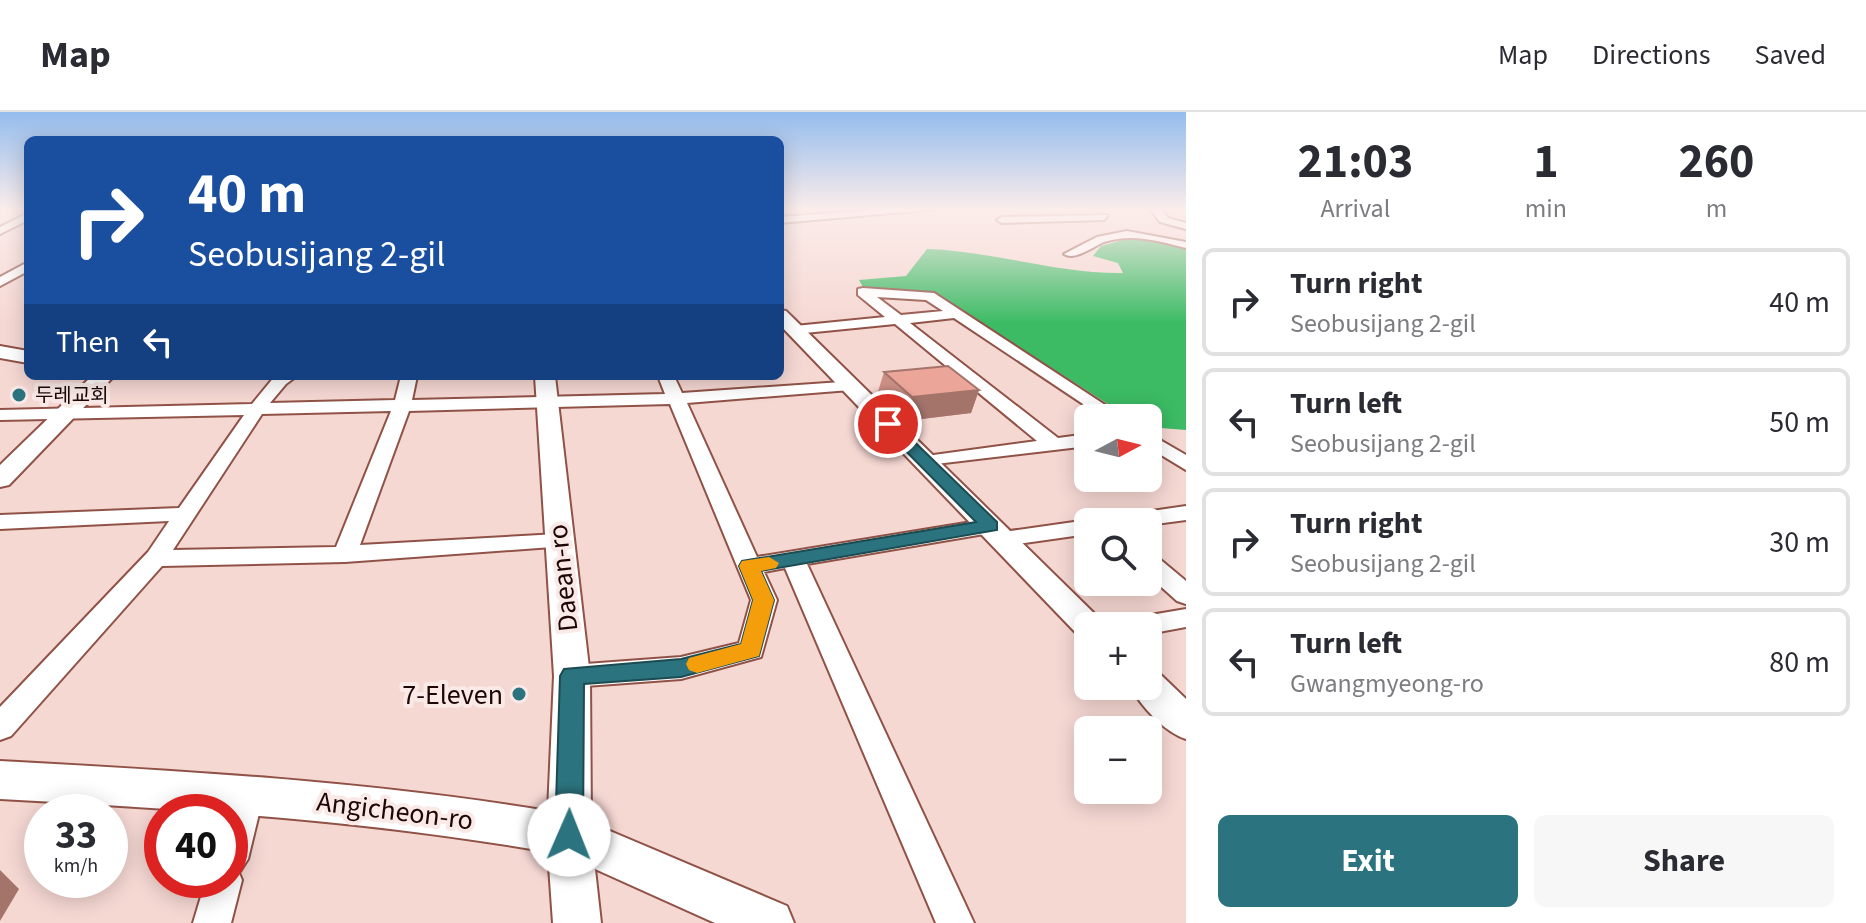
<!DOCTYPE html>
<html lang="en">
<head>
<meta charset="utf-8">
<style>
  body { margin:0; font-family:"Source Sans 3","Noto Sans KR",sans-serif; background:#f7f7f7; color:#2b2b33; height:100vh; display:flex; flex-direction:column; font-size:30px; white-space:nowrap }
  * { box-sizing:border-box; margin:0 }
  p { font-size:26px; color:#7c7c81 }
  .icon { flex:none; width:44px; height:44px; fill:none; stroke:currentColor; stroke-width:2; stroke-linecap:round; stroke-linejoin:round }
  .map { position:relative; flex:1; overflow:hidden }
  .drawer { display:flex; flex-direction:column; background:#fff; width:680px }
  .drawer>* { flex:none }
  .top-card { position:absolute; left:24px; top:24px; width:760px; height:244px; border-radius:12px; box-shadow:0 4px 20px #0003; background:#1a4fa0; color:#fff; overflow:hidden }
  .needle { width:52px; rotate:83deg }
  .fabs { position:absolute; left:1074px; top:292px; display:grid; gap:16px }
  .fabs a { display:grid; place-items:center; width:88px; height:88px; border-radius:12px; background:#fff; box-shadow:0 4px 20px #0003; font-size:40px }
  .speed { position:absolute; left:24px; top:682px; display:flex; gap:16px; font-size:40px; font-weight:700; text-align:center }
  .speed>* { display:grid; place-content:center; width:104px; height:104px; border-radius:50%; background:#fff; box-shadow:0 4px 20px #0003; line-height:1 }
  .speed small { font-size:20px; font-weight:400 }
  .speed .limit { border:12px solid #d22; background:#fff; color:#111 }
  .pin { position:absolute; display:grid; place-items:center; width:68px; height:68px; color:#fff; margin:-34px; border:4px solid #fff; border-radius:50%; box-shadow:0 2px 8px #0007 }
  .me { position:absolute; width:88px; margin:-44px; rotate:1deg; stroke-linejoin:round; filter:drop-shadow(0 0 6px #0008) }
  .turn { display:flex; align-items:center; gap:28px; height:168px; padding:0 32px; font-size:36px }
  .turn .icon { width:104px; height:104px; stroke-width:2.5 }
  .turn b { display:block; font-size:56px; line-height:68px }
  .then { display:flex; align-items:center; height:76px; padding:0 32px; background:#0003; gap:16px; font-size:30px }
  .eta { display:flex; justify-content:space-evenly; align-items:center; height:136px; text-align:center }
  .eta b { font-size:48px; font-weight:700; line-height:56px }
  .cta { display:flex; gap:16px; margin-top:auto; padding:16px 32px }
  .cta a { flex:1; height:92px; border-radius:12px; background:#2b737e; color:#fff; font-size:32px; font-weight:700; line-height:92px; text-align:center }
  .cta a+a { background:#f7f7f7; color:#2b2b33 }
  ul { padding:0; list-style:none }
  li { display:flex; align-items:center; gap:24px; height:108px; margin:0 16px 12px; padding:0 16px; border:4px solid #e1e1e2; border-radius:12px }
  li div { flex:1 }
  li b { display:block; font-size:30px }
  li em { font-style:normal }
  header { display:flex; align-items:center; gap:48px; box-sizing:border-box; height:112px; padding:0 40px; background:#fff; border-bottom:2px solid #e1e1e2 }
  header strong { font-size:38px }
  nav { display:flex; gap:44px; margin-inline-start:auto; font-size:28px }
  main { display:flex; flex:1; min-height:0 }
  .map>svg:first-child { display:block }
  .forest { fill:#3cbb64 }
  .lines { fill:none; stroke-linecap:round; stroke-linejoin:round }
  .minor-casing { stroke:#905247; stroke-width:4 }
  .tertiary-casing { stroke:#905247; stroke-width:4 }
  .minor { fill:#fff; fill-rule:evenodd }
  .tertiary { fill:#fff; fill-rule:evenodd }
  .wall { fill:#ca8e84 }
  .shaded-wall { fill:#a4746b }
  .building { fill:#eba599; stroke:#a4746b; stroke-width:2 }
  .route { fill:#2b737e; stroke:#1c4b52; stroke-width:2 }
  .slow { fill:#f59e0b }
  .poi-dot { fill:#2b737e; stroke:#f9e9e7; stroke-width:3 }
  .labels { text-anchor:middle; stroke-width:8; stroke-linejoin:round; paint-order:stroke }
  .far-poi-label { font-size:20px; fill:#1d0604; stroke:#f9e9e7; text-anchor:start }
  .near-street-label { font-size:28px; fill:#1d0604; stroke:#f9e9e7 }
  .near-poi-label { font-size:28px; fill:#1d0604; stroke:#f9e9e7; text-anchor:end }
</style>
</head>
<body>
<header>
<strong>Map</strong>
<nav><a>Map</a><a>Directions</a><a>Saved</a></nav>
</header>
<main>
<div class="map">
<svg width="1186" height="811" viewBox="0 0 1186 811">
  <rect width="100%" height="100%" fill="#f6d8d3"/>
  <path class="forest" d="M 1130,126 L 1151,127 L 1186,137 L 1186,318 L 1148,315 L 1148,306 L 1130,306 L 946,189 L 922,179 L 864,177 L 859,168 L 906,164 L 927,137 C 993,139 1057,162 1123,161 L 1118,151 L 1093,144 L 1101,134 Z"/>
  <g class="lines">
    <g class="minor-casing">
      <path id="minor" d="M 886,97 L 937,97 L 780,111 L 780,105 Z
        M 1150,97 L 1161,97 L 1168,106 L 1186,111 L 1186,117 L 1160,110 Z
        M 28,101 L 28,108 L 0,122 L 0,115 Z
        M 1108,103 L 1104,108 L 1002,111 L 997,108 L 1002,105 Z
        M 1127,119 L 1186,130 L 1186,136 C 1159,129 1132,121 1104,130 C 1092,135 1075,149 1064,142 L 1097,125 Z
        M 28,150 L 28,159 L 0,174 L 0,165 Z
        M 863,176 L 934,181 L 1125,306 L 1104,306 L 954,206 L 910,211 L 1058,326 L 1088,322 L 1088,334 L 919,354 L 916,350 L 919,346 L 926,344 L 1037,329 L 895,212 L 795,222 L 788,218 L 795,214 L 885,205 L 858,183 L 858,177 ZM 877,185 L 926,188 L 943,199 L 901,203 Z
        M 275,264 L 297,264 L 286,272 L 270,291 L 395,288 L 401,264 L 417,264 L 412,288 L 665,282 L 658,264 L 674,264 L 682,281 L 856,269 L 856,277 L 850,278 L 687,291 L 757,445 L 990,407 L 1001,414 L 990,421 L 807,452 L 974,811 L 936,811 L 785,456 L 764,460 L 777,488 L 761,545 L 681,567 L 572,575 L 562,572 L 558,564 L 562,556 L 572,553 L 681,545 L 739,531 L 751,488 L 670,292 L 409,299 L 360,433 L 558,422 L 566,424 L 569,429 L 566,434 L 345,450 L 162,454 L 11,624 L 0,628 L 0,595 L 148,440 L 169,409 L 0,417 L 0,403 L 179,396 L 244,303 L 0,308 L 0,298 L 252,292 ZM 391,299 L 336,435 L 173,438 L 262,302 Z
        M 1148,321 L 1186,343 L 1186,358 L 1148,335 Z
        M 1186,394 L 1186,408 L 1148,413 L 1148,410 L 1113,410 L 1124,403 Z
        M 1088,408 L 1096,410 L 1088,410 L 1088,422 L 1003,434 L 992,427 L 1003,420 Z
        M 1148,442 L 1156,444 L 1186,469 L 1186,492 L 1177,489 L 1148,463 Z
        M 1186,497 L 1186,515 L 1148,522 L 1148,514 L 1123,514 L 1127,507 Z
        M 248,666 L 260,670 L 264,681 L 248,747 L 239,761 L 242,768 L 231,811 L 193,811 L 206,768 L 230,768 L 230,700 L 226,700 L 236,670 Z"/>
    </g>
    <g class="tertiary-casing">
      <path id="tertiary" d="M 780,198 L 786,199 L 1107,514 L 1088,514 L 1088,526 L 1078,523 L 780,213 Z
        M 0,234 L 28,239 L 28,251 L 0,246 Z
        M 92,264 L 114,264 L 9,373 L 0,375 L 0,353 Z
        M 535,264 L 555,264 L 590,564 L 591,711 L 787,794 L 794,811 L 715,811 L 595,757 L 601,811 L 553,811 L 548,740 C 367,708 184,697 0,687 L 0,649 C 184,659 366,669 548,699 L 554,564 Z
        M 1148,558 L 1161,563 L 1186,587 L 1186,627 C 1164,620 1141,594 1130,574 L 1148,574 Z"/>
    </g>
    <use href="#minor" class="minor"/>
    <use href="#tertiary" class="tertiary"/>
  </g>
  <path class="wall" d="M 884,260 L 979,278 L 971,301 L 905,309 L 877,283 Z"/>
  <path class="shaded-wall" d="M 979,278 L 971,301 L 905,309 L 912,285 Z
    M 0,758 L 19,777 L 0,809 Z"/>
  <path class="building" d="M 948,254 L 979,278 L 912,285 L 884,260 Z"/>
  <linearGradient id="sky" x2="0" y2="1"><stop stop-color="#94bced"/><stop offset="0.46" stop-color="#fbedeb"/><stop offset="1" stop-color="#fbedeb" stop-opacity="0"/></linearGradient>
  <rect width="1186" height="211" fill="url(#sky)"/>
  <path class="route" d="M 882,309 L 893,309 L 997,410 L 997,418 L 761,459 L 774,488 L 759,544 L 681,565 L 584,572 L 583,723 L 579,732 L 569,736 L 559,732 L 555,723 L 560,564 L 564,557 L 681,547 L 741,532 L 753,488 L 739,454 L 742,449 L 976,410 L 882,315 Z"/>
  <path class="slow" d="M 769,445 L 779,451 L 776,456 L 761,459 L 774,488 L 759,544 L 697,561 L 689,558 L 686,552 L 689,546 L 741,532 L 753,488 L 739,454 L 742,449 Z"/>
  <g class="poi-dot">
    <circle cx="19" cy="283" r="8"/>
    <circle cx="519" cy="582" r="8"/>
  </g>
  <g class="labels">
    <g class="far-poi-label">
      <text x="35" y="290">두레교회</text>
    </g>
    <g class="near-street-label">
      <text transform="translate(562 466) rotate(-96)" y="10">Daean-ro</text>
      <text transform="translate(395 698) rotate(7)" y="10">Angicheon-ro</text>
    </g>
    <g class="near-poi-label">
      <text x="503" y="592">7-Eleven</text>
    </g>
  </g>
</svg>
<div class="fabs">
<a><svg class="needle" viewBox="-14 -14 28 28"><path d="M0-13l5 13h-10z" fill="#e53935"/><path d="M0 13l5-13h-10z" fill="#7c7c81"/></svg></a>
<a><svg class="icon" aria-label="search" viewBox="0 0 24 24"><circle cx="10" cy="10" r="6"/><path d="M15 15l6 6"/></svg></a>
<a>+</a>
<a>−</a>
</div>
<div class="speed"><div>33<small>km/h</small></div><div class="limit">40</div></div>
<div class="pin" style="left:888px;top:312px;background:#d93025"><svg class="icon" aria-label="arrive" viewBox="0 0 24 24"><path d="M6 21V4h12l-3 4 3 4H6"/></svg></div>
<svg class="me" style="left:569px;top:723px" viewBox="-20 -20 40 40"><circle r="19" fill="#fff"/><path d="M0-13L10 11 0 6-10 11z" fill="#2b737e"/></svg>
<div class="top-card">
<div class="turn"><svg class="icon" aria-label="right" viewBox="0 0 24 24"><path d="M7 20v-9h11M14 6l5 5-5 5"/></svg><div><b>40 m</b>Seobusijang 2-gil</div></div>
<div class="then">Then<svg class="icon" aria-label="left" viewBox="0 0 24 24"><path d="M17 20v-9H6M10 6l-5 5 5 5"/></svg></div>
</div>
</div>
<section class="drawer">
<div class="eta">
<div><b>21:03</b><p>Arrival</p></div>
<div><b>1</b><p>min</p></div>
<div><b>260</b><p>m</p></div>
</div>
<ul>
<li><svg class="icon" aria-label="right" viewBox="0 0 24 24"><path d="M7 20v-9h11M14 6l5 5-5 5"/></svg><div><b>Turn right</b><p>Seobusijang 2-gil</p></div><em>40 m</em></li>
<li><svg class="icon" aria-label="left" viewBox="0 0 24 24"><path d="M17 20v-9H6M10 6l-5 5 5 5"/></svg><div><b>Turn left</b><p>Seobusijang 2-gil</p></div><em>50 m</em></li>
<li><svg class="icon" aria-label="right" viewBox="0 0 24 24"><path d="M7 20v-9h11M14 6l5 5-5 5"/></svg><div><b>Turn right</b><p>Seobusijang 2-gil</p></div><em>30 m</em></li>
<li><svg class="icon" aria-label="left" viewBox="0 0 24 24"><path d="M17 20v-9H6M10 6l-5 5 5 5"/></svg><div><b>Turn left</b><p>Gwangmyeong-ro</p></div><em>80 m</em></li>
</ul>
<div class="cta"><a>Exit</a><a>Share</a></div>
</section>
</main>
</body>
</html>
